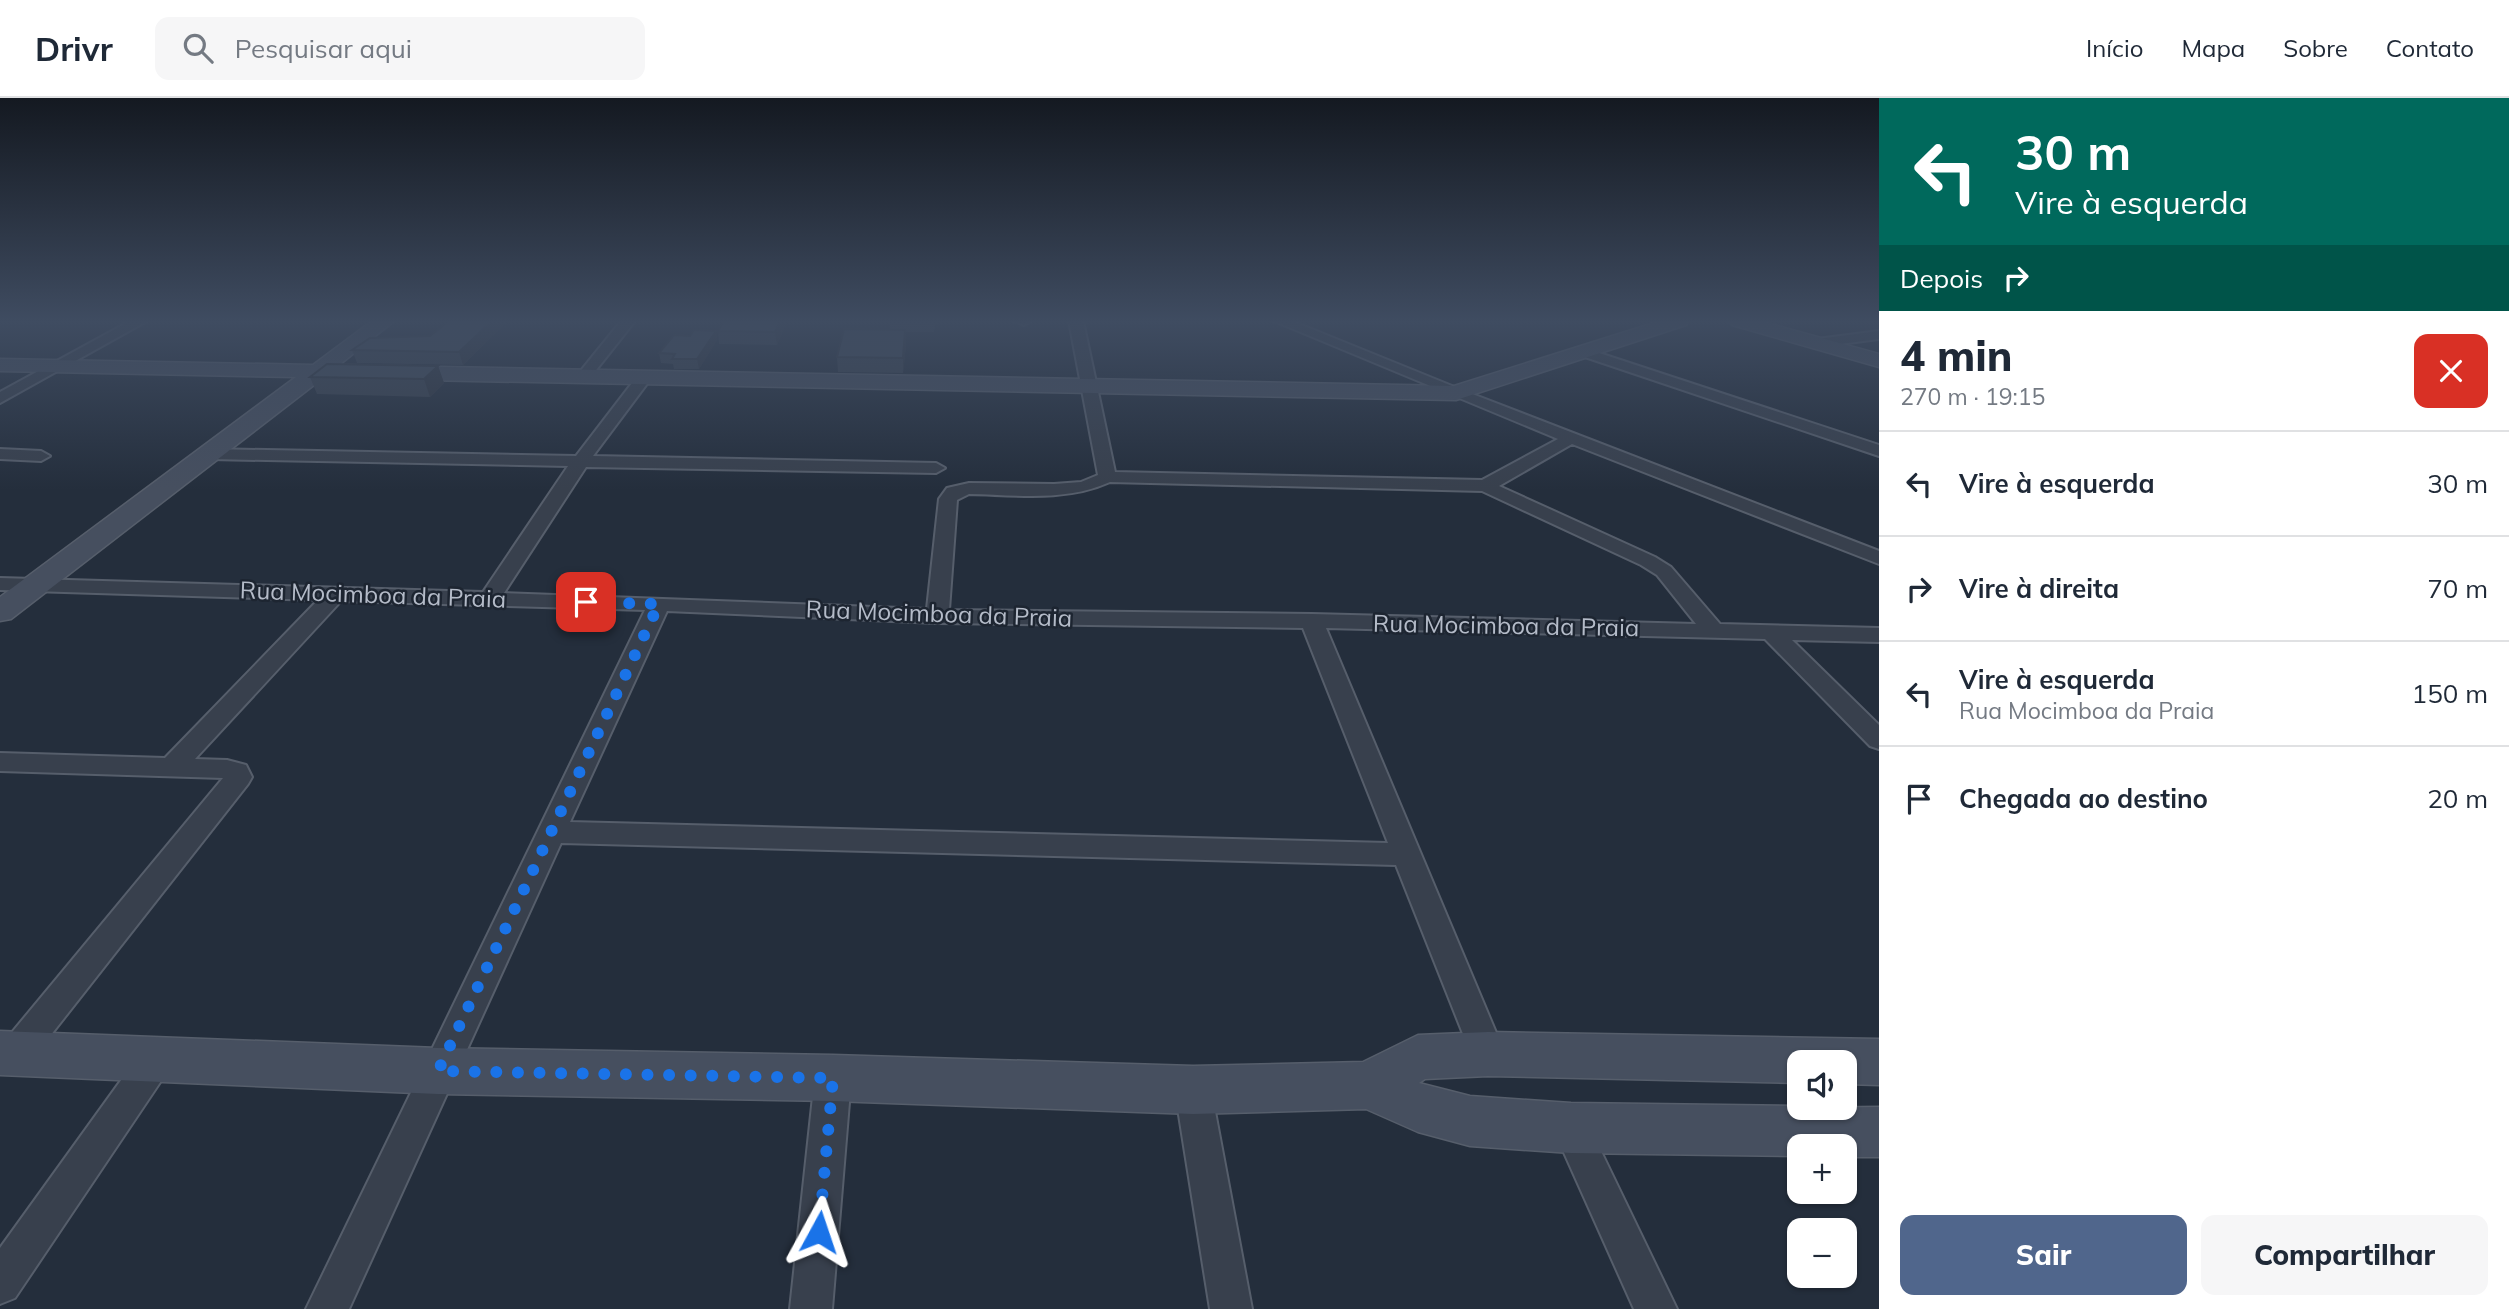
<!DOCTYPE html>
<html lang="pt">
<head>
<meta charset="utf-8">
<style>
  body { margin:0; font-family:Mulish,sans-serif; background:#f6f6f7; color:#1f2937; height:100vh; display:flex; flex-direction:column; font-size:26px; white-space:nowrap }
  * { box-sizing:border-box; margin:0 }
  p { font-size:23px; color:#747a83 }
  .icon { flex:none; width:38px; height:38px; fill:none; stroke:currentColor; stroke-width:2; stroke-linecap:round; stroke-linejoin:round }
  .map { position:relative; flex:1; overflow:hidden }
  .details { display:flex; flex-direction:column; background:#fff; width:630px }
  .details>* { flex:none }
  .top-card { background:#00695c; color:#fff; overflow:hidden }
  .controls { position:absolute; left:1787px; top:952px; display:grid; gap:14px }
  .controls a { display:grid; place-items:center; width:70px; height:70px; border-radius:14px; background:#fff; box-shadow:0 2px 5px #0004; font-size:35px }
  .pin { position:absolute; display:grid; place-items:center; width:60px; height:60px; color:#fff; margin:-30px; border-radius:14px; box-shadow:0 4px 10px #0006 }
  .me { position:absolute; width:77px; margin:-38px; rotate:5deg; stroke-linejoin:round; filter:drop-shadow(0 0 5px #0008) }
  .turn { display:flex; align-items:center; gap:24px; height:147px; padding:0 21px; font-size:32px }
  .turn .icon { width:91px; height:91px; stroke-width:2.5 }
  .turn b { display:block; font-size:49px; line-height:60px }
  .then { display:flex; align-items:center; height:66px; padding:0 21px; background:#0003; gap:14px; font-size:26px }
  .round { display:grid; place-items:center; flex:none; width:74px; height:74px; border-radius:14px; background:#f6f6f7 }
  .headline { display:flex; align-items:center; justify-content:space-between; height:119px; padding:0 21px }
  h1 { font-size:42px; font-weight:800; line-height:52px }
  .button { display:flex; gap:14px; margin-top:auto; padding:14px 21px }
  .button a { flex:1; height:80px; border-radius:14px; background:#50668c; color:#fff; font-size:28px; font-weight:800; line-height:80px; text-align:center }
  .button a+a { background:#f6f6f7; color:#1f2937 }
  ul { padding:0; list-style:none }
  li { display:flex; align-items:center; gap:21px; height:105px; padding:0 21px; border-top:2px solid #e0e1e3 }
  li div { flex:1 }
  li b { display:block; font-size:26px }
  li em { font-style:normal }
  header { display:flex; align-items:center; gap:42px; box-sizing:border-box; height:98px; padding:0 35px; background:#fff; border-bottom:2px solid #e0e1e3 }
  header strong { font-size:33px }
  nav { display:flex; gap:38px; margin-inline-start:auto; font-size:24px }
  .search { width:490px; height:63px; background:#f6f6f7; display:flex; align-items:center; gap:18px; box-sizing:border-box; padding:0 24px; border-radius:14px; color:#747a83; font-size:26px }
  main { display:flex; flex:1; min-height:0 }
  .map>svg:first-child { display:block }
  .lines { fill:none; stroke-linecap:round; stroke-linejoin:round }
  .street-casing { stroke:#565e6b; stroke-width:4 }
  .secondary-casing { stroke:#565e6b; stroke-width:3 }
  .street { fill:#38404d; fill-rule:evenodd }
  .secondary { fill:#464f5f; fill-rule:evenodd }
  .wall { fill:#38414e }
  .shaded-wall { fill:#2e3540 }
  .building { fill:#414c5b; stroke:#2e3540; stroke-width:2 }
  .route { stroke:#1a73e8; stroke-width:12; stroke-dasharray:0 21.6 }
  .labels { text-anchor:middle; stroke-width:5; stroke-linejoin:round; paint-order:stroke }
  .street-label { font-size:24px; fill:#b4bbc8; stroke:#1d2531 }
</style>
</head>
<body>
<header>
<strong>Drivr</strong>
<div class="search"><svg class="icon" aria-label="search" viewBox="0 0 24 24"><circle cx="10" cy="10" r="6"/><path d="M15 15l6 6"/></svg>Pesquisar aqui</div>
<nav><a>Início</a><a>Mapa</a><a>Sobre</a><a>Contato</a></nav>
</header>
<main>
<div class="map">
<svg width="1879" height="1211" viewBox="0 0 1879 1211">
  <rect width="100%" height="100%" fill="#242e3c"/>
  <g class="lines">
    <g class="street-casing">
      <path id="street" d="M 130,223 L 147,223 L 0,305 L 0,294 Z
        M 621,223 L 635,223 L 589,281 L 579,281 L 576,278 L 579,275 Z
        M 1014,223 L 1031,223 L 1024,227 Z
        M 1069,223 L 1083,223 L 1115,374 L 1482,382 L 1558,341 L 1274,223 L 1292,223 L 1462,292 L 1879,453 L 1879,466 L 1572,346 L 1499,388 L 1655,459 L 1671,469 L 1720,526 L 1879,530 L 1879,544 L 1792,542 L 1879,627 L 1879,651 L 1870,648 L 1765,541 L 1326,530 L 1505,956 L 1500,967 L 1488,972 L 1476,967 L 1471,956 L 1396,767 L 561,745 L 349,1211 L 306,1211 L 645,512 L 341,503 L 195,661 L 227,662 L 246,667 L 252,679 L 248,686 L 28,966 L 16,971 L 4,966 L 0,952 L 4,944 L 223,680 L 0,673 L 0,655 L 165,660 L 318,502 L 0,492 L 0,480 L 483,494 L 568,368 L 210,361 L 201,356 L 210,351 L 576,358 L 639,276 L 644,274 L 652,279 L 593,358 L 936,365 L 945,370 L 936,375 L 586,369 L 504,495 L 927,511 L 939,401 L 947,390 L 969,385 L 1054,386 L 1081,384 L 1098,377 ZM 1110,384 L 1482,393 L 1641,467 L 1657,477 L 1696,526 L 1312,516 L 949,512 L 957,402 L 969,396 C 1016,397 1066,404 1110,384 ZM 667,513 L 937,525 L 1303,530 L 1388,745 L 570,724 Z
        M 1879,233 L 1879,241 L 1817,249 L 1810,245 L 1817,241 Z
        M 1587,251 L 1879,347 L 1879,358 L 1582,258 L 1580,255 Z
        M 0,351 L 41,353 L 50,358 L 41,363 L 0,361 Z
        M 157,944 L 169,949 L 174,960 L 169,971 L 15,1200 L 0,1206 L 0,1150 L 145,949 Z
        M 833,964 L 845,968 L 851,980 L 832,1211 L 790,1211 L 815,980 L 821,968 Z
        M 1193,975 L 1206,980 L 1211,992 L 1252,1211 L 1210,1211 L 1175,992 L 1180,980 Z
        M 1571,1012 L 1584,1018 L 1677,1211 L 1634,1211 L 1553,1030 L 1558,1018 Z"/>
    </g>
    <g class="secondary-casing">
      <path id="secondary" d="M 372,223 L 394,223 L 339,267 L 1454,288 L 1660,223 L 1689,223 L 1686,227 L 1456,302 L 323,280 L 11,521 L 0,523 L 0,499 L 296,279 L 0,273 L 0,261 L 313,267 Z
        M 1729,223 L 1760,223 L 1879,256 L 1879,269 L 1732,227 Z
        M 0,933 L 438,950 L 833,957 L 1193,968 L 1363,964 L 1418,937 L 1488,934 L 1879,941 L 1879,987 L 1844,986 L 1844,964 L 1799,964 L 1799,985 L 1488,978 L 1425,981 L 1419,985 L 1470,998 L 1571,1005 L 1799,1008 L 1799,1010 L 1879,1009 L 1879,1059 L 1844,1059 L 1844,1048 L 1799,1048 L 1799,1058 L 1571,1055 L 1470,1048 L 1418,1034 L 1366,1011 L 1193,1016 L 833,1003 L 438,996 L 0,977 Z"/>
    </g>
    <use href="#street" class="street"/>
    <use href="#secondary" class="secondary"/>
  </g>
  <path class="wall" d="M 449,223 L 508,223 L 463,267 L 357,265 L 352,252 L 430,238 Z
    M 724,223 L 787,223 L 777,247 L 719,246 L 718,233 Z
    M 890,223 L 936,223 L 934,234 L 905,234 L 906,247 L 903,275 L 838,274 L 837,259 L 890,232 Z
    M 716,233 L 717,242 L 699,271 L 674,271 L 673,266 L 661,265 L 659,255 L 690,238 Z
    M 327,266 L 438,268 L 444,285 L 430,299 L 317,296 L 310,279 Z"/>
  <path class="shaded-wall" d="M 492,223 L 508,223 L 463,267 L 459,254 Z
    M 780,223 L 787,223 L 777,247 L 775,234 Z
    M 905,232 L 906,247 L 903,275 L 903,260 Z
    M 716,233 L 717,242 L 699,271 L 697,261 Z
    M 438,268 L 444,285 L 430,299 L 424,281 Z"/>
  <path class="building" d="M 449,223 L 492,223 L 459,254 L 352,252 L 370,240 L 430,238 Z
    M 724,223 L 780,223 L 775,234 L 718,233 Z
    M 844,231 L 905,232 L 903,260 L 837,259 Z
    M 694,232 L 716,233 L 697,261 L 672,261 L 675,256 L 659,255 L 674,237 L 690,238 Z
    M 327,266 L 438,268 L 424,281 L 310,279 Z"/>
  <linearGradient id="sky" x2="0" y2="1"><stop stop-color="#141921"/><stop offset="0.57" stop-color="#3f4c61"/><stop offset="1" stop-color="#3f4c61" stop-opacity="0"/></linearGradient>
  <rect width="1879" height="392" fill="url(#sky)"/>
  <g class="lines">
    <path class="route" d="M 586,504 L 659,506 L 438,973 L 833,980 L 819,1134"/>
  </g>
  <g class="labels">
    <g class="street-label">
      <text transform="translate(373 497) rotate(2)" y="8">Rua Mocimboa da Praia</text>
      <text transform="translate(939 516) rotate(2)" y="8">Rua Mocimboa da Praia</text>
      <text transform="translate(1506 528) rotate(1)" y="8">Rua Mocimboa da Praia</text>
    </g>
  </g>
</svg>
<div class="controls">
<a><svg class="icon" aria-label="sound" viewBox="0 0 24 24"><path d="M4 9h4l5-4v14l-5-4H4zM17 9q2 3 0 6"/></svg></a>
<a>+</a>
<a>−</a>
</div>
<div class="pin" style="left:586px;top:504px;background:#d93025"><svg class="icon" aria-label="arrive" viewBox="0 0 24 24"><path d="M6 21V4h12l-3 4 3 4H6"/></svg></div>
<svg class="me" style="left:819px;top:1134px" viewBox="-20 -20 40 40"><path d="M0-17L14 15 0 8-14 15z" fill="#1a73e8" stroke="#fff" stroke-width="4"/></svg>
</div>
<section class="details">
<div class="top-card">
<div class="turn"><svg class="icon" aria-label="left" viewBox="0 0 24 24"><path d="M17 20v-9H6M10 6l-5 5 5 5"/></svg><div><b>30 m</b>Vire à esquerda</div></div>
<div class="then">Depois<svg class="icon" aria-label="right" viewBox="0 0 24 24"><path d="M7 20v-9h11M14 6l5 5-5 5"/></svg></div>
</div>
<div class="headline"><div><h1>4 min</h1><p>270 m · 19:15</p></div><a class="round" style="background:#d93025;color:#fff"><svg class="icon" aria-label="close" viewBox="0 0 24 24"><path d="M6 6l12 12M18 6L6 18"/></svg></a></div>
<ul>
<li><svg class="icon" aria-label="left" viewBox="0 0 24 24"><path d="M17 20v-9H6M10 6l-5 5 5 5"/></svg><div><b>Vire à esquerda</b></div><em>30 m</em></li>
<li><svg class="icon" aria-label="right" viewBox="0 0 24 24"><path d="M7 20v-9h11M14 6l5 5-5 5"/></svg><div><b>Vire à direita</b></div><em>70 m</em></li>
<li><svg class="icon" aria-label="left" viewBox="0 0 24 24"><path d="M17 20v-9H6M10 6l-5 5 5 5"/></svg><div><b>Vire à esquerda</b><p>Rua Mocimboa da Praia</p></div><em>150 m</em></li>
<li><svg class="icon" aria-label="arrive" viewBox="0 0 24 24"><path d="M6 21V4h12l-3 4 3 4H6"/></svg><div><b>Chegada ao destino</b></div><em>20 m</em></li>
</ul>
<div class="button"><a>Sair</a><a>Compartilhar</a></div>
</section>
</main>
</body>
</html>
